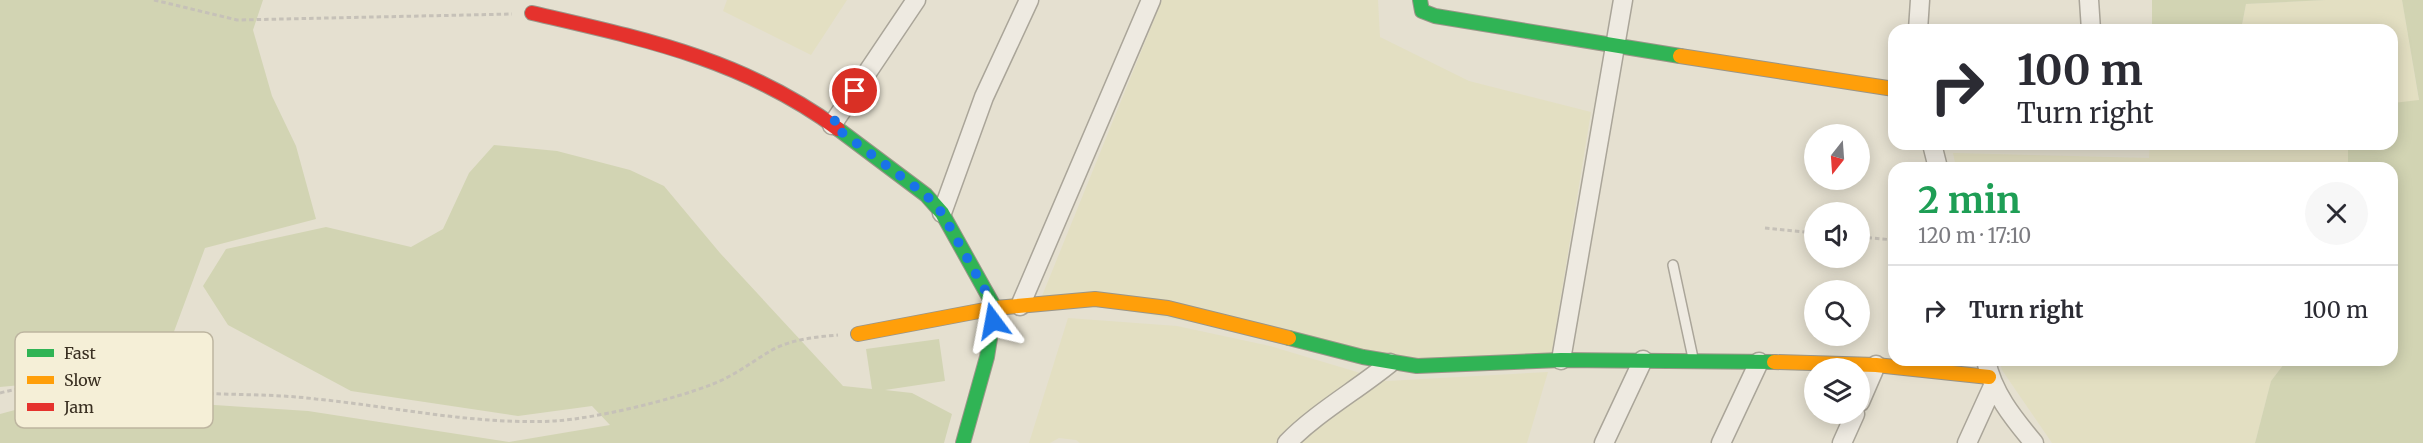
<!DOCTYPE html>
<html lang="en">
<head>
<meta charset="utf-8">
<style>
  body { margin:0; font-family:Merriweather,serif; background:#f7f7f7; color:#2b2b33; height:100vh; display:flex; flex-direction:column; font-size:22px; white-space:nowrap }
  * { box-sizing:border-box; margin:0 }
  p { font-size:20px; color:#7c7c81 }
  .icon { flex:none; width:33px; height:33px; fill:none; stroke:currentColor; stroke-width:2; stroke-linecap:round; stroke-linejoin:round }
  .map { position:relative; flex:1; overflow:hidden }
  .sheet { position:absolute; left:1888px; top:162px; width:510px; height:204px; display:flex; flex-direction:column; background:#fff; border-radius:18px; box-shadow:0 3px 15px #0003 }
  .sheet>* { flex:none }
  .guide { position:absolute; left:1888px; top:24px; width:510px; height:126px; border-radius:18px; box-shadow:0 3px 15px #0003; background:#fff; color:#2b2b33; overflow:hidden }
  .needle { width:39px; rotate:197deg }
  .buttons { position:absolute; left:1804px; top:124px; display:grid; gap:12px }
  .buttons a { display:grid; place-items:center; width:66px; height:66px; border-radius:50%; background:#fff; box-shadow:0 3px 15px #0003; font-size:30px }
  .pin { position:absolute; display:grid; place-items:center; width:51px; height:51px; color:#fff; margin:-26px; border:3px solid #fff; border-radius:50%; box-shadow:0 2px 6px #0007 }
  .me { position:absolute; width:66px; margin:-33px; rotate:347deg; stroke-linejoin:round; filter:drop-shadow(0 0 4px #0008) }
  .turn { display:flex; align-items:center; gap:21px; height:126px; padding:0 30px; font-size:27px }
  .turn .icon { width:78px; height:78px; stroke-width:2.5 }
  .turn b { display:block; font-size:42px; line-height:51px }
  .round { display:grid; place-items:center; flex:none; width:63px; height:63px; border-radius:32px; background:#f7f7f7 }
  .overview { display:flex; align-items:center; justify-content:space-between; height:102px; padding:0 30px }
  h1 { font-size:36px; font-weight:700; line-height:45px; color:#1e9e55 }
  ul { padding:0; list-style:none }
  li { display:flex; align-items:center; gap:18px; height:90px; padding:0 30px; border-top:2px solid #e1e1e2 }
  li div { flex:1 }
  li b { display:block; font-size:22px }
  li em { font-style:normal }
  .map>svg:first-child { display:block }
  .farmland { fill:#e3dfc2 }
  .green { fill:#d2d4b3 }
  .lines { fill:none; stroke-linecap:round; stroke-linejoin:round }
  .lane-casing { stroke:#aaa599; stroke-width:12 }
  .street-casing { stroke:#aaa599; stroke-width:21 }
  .fast-casing { stroke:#9a9588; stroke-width:16 }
  .slow-casing { stroke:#9a9588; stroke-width:16 }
  .jam-casing { stroke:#9a9588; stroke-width:16 }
  .path { stroke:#c6c1b8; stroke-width:3; stroke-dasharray:4.5 3; stroke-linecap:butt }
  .lane { stroke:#eeeae1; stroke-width:9 }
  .street { stroke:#eeeae1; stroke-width:18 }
  .fast { stroke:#30b455; stroke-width:14 }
  .slow { stroke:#ff9f0a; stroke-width:14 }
  .jam { stroke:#e5322d; stroke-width:14 }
  .route { stroke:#1a73e8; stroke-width:10; stroke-dasharray:0 18 }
  .key { fill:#f5efd7; stroke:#bdb5a0; stroke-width:1.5 }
  .key-label { font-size:16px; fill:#392f21 }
</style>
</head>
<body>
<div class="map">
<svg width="2423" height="443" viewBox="0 0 2423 443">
  <rect width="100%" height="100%" fill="#e5e0d0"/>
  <path class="farmland" d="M 727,0 L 847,0 L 811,55 L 723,11 Z
    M 1162,0 L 1378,0 L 1380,37 L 1469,81 L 1591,112 L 1551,357 L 1420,362 L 1042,296 Z
    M 2326,0 L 2402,0 L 2419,101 L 2393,103 L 2392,30 L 2241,30 L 2246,4 Z
    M 2150,144 L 2348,144 L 2348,168 L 2287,164 L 2289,168 L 1956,168 L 1953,153 L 2149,158 Z
    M 1068,318 L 1177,326 L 1270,346 L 1387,381 L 1548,372 L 1527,443 L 1080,443 L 1076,440 L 1059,438 L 1050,443 L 1029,443 Z
    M 1999,360 L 2287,360 L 2271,381 L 2255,443 L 2052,443 L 2002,370 Z"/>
  <path class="green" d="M 0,0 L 263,0 L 253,30 L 272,96 L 296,146 L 316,219 L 205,248 L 159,372 L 0,387 Z
    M 2152,0 L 2326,0 L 2246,4 L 2241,30 L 2152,30 Z
    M 2402,0 L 2423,0 L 2423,443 L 2255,443 L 2271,381 L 2287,360 L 2392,360 L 2392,168 L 2348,168 L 2348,144 L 2392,144 L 2393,103 L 2419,100 Z
    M 494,145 L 557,151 L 630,170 L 664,186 L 720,253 L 843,386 L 872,389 L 866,349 L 939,339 L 945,381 L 885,390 L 912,393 L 952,414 L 944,443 L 0,443 L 0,414 L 56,399 L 169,402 L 308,411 L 509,442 L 610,425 L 592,406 L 518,416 L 351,391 L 228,325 L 203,286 L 226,249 L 326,227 L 411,247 L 443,229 L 469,173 Z"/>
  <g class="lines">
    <g class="lane-casing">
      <path id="lane" d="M 1673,265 L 1693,358"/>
    </g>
    <g class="street-casing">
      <path id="street" d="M 2089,0 L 2091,30
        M 1918,30 L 1920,0
        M 832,125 L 916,0
        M 1932,144 L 1938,168
        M 942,213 L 984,97 L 1029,0
        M 1020,306 L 1151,0
        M 1561,360 L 1623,0
        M 1986,360 C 1992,392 2013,418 2034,443
        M 1860,402 L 1876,365
        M 1287,443 C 1316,413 1357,390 1390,363
        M 1604,443 L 1643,360
        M 1721,443 L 1759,362
        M 1842,443 L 1855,414
        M 1967,443 L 1993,386"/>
    </g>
    <g class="fast-casing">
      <path id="fast" d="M 1420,0 L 1422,11 L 1435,16 L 1680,56
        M 838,129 L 926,195 L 942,213 L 995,308 L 987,357 L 963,443
        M 1289,338 L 1363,357 L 1417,366 L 1561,360 L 1774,362"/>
    </g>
    <g class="slow-casing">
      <path id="slow" d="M 1680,56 L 1894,89
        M 858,334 L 995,308 L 1095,299 L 1168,308 L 1289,338
        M 1774,362 L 1876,365 L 1989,377"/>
    </g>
    <g class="jam-casing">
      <path id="jam" d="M 532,13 C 644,39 743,59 838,129"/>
    </g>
    <path class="path" d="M 154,0 L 237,20 L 512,14
      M 1765,228 L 1815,233
      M 1860,237 L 1894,240
      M 0,393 C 56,378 119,386 176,391 C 222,396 269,393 316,399 C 396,407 474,425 555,421 C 598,418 672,400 713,384 C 734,376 753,361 772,350 C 792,339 816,337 838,335"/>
    <use href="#lane" class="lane"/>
    <use href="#street" class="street"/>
    <use href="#fast" class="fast"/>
    <use href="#slow" class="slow"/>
    <use href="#jam" class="jam"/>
  </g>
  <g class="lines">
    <path class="route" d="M 855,91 L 832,125 L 926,195 L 942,213 L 995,308 L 993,321"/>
  </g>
  <rect x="15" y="332" width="198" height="96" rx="9" class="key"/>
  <rect x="27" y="349" width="27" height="8" fill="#30b455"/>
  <rect x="27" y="376" width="27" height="8" fill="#ff9f0a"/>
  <rect x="27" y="403" width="27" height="8" fill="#e5322d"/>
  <g class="key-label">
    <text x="64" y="359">Fast</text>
    <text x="64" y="386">Slow</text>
    <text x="64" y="413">Jam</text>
  </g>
</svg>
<div class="buttons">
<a><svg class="needle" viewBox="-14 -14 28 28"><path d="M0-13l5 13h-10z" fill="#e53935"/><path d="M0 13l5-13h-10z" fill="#7c7c81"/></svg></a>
<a><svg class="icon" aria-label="sound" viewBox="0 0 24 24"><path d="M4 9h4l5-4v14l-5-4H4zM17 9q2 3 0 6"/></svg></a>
<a><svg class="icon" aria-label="search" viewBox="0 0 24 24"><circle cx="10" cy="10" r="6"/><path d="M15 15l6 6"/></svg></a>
<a><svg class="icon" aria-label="layers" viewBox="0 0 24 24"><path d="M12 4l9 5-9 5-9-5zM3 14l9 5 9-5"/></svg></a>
</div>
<div class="pin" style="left:855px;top:91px;background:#d93025"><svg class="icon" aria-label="arrive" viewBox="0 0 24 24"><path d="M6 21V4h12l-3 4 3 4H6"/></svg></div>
<svg class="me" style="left:993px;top:321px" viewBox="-20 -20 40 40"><path d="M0-17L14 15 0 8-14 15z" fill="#1a73e8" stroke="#fff" stroke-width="4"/></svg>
<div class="guide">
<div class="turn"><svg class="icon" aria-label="right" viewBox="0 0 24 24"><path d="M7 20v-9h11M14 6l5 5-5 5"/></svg><div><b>100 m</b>Turn right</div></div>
</div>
<section class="sheet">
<div class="overview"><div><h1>2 min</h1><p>120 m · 17:10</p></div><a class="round"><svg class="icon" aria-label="close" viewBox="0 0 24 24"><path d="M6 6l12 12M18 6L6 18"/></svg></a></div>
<ul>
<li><svg class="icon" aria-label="right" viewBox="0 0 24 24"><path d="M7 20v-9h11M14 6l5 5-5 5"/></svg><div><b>Turn right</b></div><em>100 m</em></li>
</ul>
</section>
</div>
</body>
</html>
